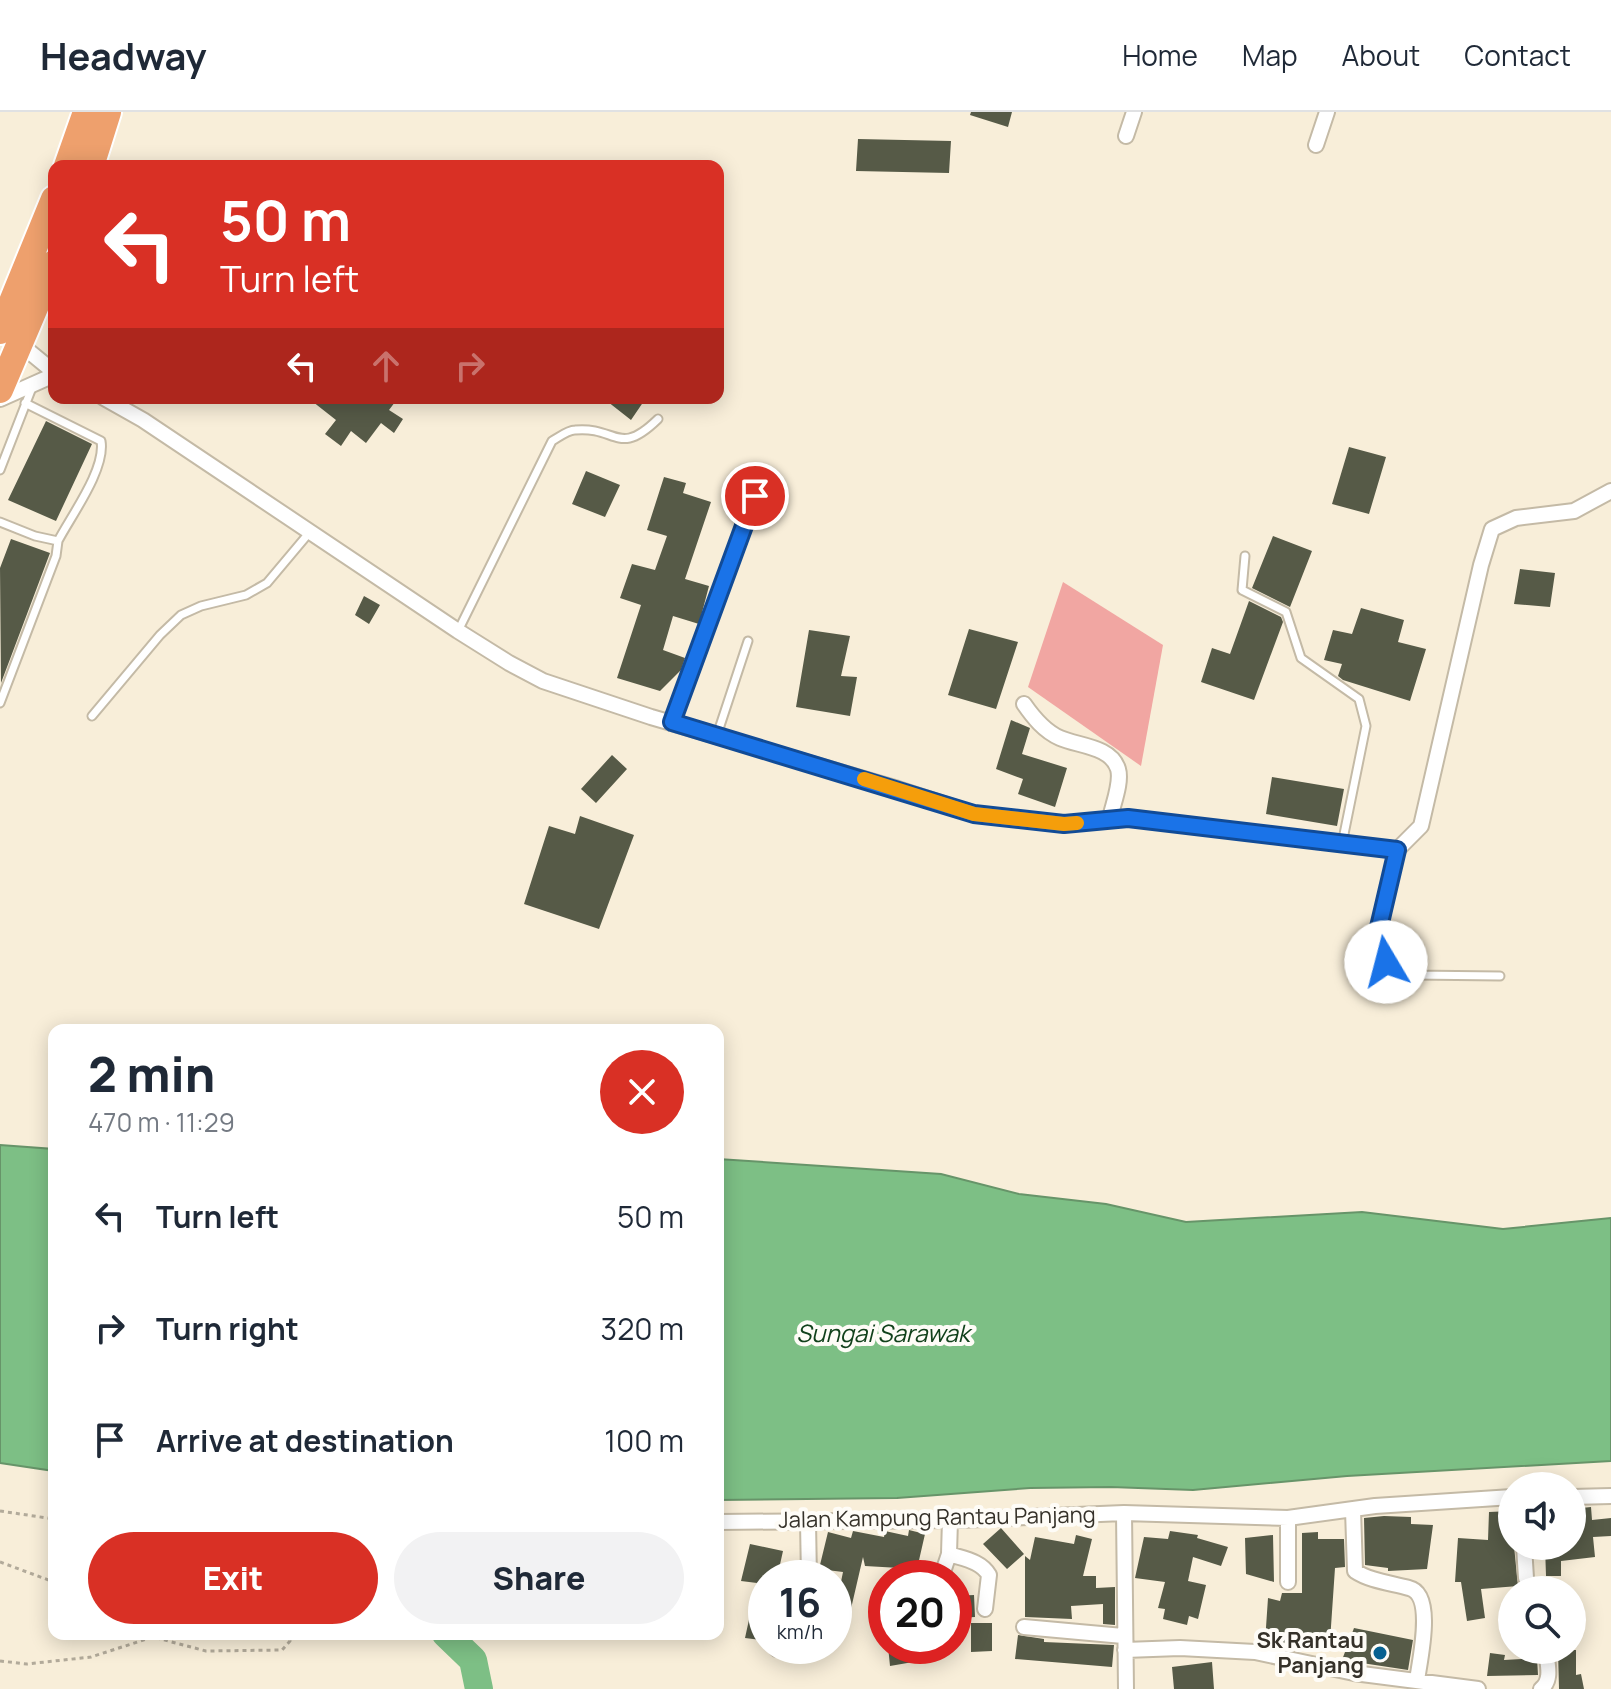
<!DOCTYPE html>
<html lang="en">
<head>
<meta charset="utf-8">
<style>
  body { margin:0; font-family:Manrope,sans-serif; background:#f2f2f3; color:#1f2937; height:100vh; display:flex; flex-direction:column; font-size:30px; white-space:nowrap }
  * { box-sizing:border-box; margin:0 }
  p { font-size:26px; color:#747a83 }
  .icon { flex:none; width:44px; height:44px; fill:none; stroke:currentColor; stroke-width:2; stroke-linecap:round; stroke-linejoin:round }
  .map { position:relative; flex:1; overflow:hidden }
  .details { position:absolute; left:48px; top:912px; width:676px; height:616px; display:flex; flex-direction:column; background:#fff; border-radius:16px; box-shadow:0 4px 20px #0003 }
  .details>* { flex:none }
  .hud { position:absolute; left:48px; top:48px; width:676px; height:244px; border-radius:16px; box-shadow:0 4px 20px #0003; background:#d93025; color:#fff; overflow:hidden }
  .controls { position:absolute; left:1498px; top:1360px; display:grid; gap:16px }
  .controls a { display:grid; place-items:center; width:88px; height:88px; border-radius:50%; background:#fff; box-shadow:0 4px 20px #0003; font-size:40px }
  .speed { position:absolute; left:748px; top:1448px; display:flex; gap:16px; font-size:40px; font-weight:700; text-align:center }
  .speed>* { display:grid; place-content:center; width:104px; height:104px; border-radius:50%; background:#fff; box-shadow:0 4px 20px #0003; line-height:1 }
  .speed small { font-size:20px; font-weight:400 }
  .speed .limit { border:12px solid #d22; background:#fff; color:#111 }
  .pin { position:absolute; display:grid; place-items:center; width:68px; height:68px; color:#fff; margin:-34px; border:4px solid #fff; border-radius:50%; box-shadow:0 2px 8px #0007 }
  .me { position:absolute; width:88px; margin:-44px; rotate:352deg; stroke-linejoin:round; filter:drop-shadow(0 0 6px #0008) }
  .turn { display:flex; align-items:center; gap:28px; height:168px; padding:0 40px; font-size:36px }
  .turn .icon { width:104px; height:104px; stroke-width:2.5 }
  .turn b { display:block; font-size:56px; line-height:68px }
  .lanes { display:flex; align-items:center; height:76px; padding:0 40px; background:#0003; justify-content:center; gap:40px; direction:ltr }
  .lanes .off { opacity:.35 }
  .round { display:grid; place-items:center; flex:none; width:84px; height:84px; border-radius:42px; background:#f2f2f3 }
  .headline { display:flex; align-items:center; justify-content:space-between; height:136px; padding:0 40px }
  h1 { font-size:48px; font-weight:800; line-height:60px }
  .action { display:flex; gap:16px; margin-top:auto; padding:16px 40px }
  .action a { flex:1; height:92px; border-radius:48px; background:#d93025; color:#fff; font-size:32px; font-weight:800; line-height:92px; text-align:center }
  .action a+a { background:#f2f2f3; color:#1f2937 }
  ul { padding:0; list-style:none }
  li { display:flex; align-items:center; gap:24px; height:112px; padding:0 40px }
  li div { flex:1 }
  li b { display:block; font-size:30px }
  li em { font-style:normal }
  header { display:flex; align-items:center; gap:48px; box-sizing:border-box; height:112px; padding:0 40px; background:#fff; border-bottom:2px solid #e0e1e3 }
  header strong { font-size:38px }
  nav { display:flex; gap:44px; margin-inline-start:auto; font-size:28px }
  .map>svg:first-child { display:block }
  .green { fill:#f1a6a2 }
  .water { fill:#7dbf85; stroke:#679469; stroke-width:2 }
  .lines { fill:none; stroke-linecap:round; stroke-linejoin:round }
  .river { stroke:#7dbf85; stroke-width:28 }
  .building { fill:#565a47 }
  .lane-casing { stroke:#c4baa6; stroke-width:11 }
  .street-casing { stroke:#c4baa6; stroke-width:18 }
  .highway-casing { stroke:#fff; stroke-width:30 }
  .path { stroke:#b2aa9a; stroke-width:3; stroke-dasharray:4 4; stroke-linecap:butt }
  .lane { stroke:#fff; stroke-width:7 }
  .street { stroke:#fff; stroke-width:14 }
  .highway { stroke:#eea06d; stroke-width:26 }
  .route-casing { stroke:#114b97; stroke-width:20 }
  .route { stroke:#1a73e8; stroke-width:14 }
  .slow { stroke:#f59e0b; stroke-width:14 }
  .poi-dot { fill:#076191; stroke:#fefcf7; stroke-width:3 }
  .labels { text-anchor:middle; stroke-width:8; stroke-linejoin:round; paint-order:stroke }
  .street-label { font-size:22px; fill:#353129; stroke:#fefcf7 }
  .poi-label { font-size:22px; font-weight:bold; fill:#353129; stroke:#fefcf7; text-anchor:end }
  .water-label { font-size:24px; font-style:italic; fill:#11411b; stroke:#fefcf7 }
</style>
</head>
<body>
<header>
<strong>Headway</strong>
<nav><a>Home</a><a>Map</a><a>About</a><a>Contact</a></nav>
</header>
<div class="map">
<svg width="1611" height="1577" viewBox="0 0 1611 1577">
  <rect width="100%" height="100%" fill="#f8eed9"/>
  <path class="green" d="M 1063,470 L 1163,533 L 1141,654 L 1028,575 Z"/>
  <path class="water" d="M 0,1033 L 54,1037 L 54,1359 L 0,1351 Z
    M 718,1047 L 941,1062 L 1019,1082 L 1106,1092 L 1186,1110 L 1362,1100 L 1503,1117 L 1611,1106 L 1611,1349 L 1347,1364 L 1193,1378 L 1111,1375 L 1030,1376 L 897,1386 L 718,1388 Z"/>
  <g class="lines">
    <path class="river" d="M 446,1522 L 473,1548 L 479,1577"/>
  </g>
  <path class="building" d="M 971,0 L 1012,0 L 1008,15 L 970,3 Z
    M 858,27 L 951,29 L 949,61 L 856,59 Z
    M 308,286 L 398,286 L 389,298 L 403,307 L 394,321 L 381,311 L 366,331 L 351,319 L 341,334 L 325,322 L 336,308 Z
    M 603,286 L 646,286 L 631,308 Z
    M 46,309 L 92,332 L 56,409 L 8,388 Z
    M 1349,335 L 1386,345 L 1369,402 L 1332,392 Z
    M 586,359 L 620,373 L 605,405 L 572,392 Z
    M 664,365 L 686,371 L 683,381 L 711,390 L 685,467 L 709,474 L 699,512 L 673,504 L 663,538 L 685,546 L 681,558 L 660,579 L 617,566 L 641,493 L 620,486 L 632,452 L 655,458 L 667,424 L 647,418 Z
    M 1273,424 L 1312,439 L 1290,495 L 1252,476 Z
    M 11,427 L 50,441 L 1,571 L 0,456 Z
    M 1520,457 L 1555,461 L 1550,495 L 1514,492 Z
    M 364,484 L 380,493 L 369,512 L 355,503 Z
    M 1249,489 L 1281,505 L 1283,510 L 1254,588 L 1201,570 L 1212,536 L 1230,542 Z
    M 1361,496 L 1404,508 L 1398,530 L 1426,537 L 1410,589 L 1343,568 L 1338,564 L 1342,552 L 1324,548 L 1333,518 L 1352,522 Z
    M 969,517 L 1018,530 L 996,597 L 948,583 Z
    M 809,518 L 850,524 L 841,564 L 857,565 L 850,604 L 796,595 Z
    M 1011,608 L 1030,616 L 1022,642 L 1067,656 L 1055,695 L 1018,682 L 1023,667 L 996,657 Z
    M 612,643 L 627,657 L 596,691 L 581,677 Z
    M 1272,665 L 1344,677 L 1337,714 L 1266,702 Z
    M 580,704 L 634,723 L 599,817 L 524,792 L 549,714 L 575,722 Z
    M 1591,1395 L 1592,1408 L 1611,1406 L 1611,1424 L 1593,1425 L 1595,1445 L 1561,1449 L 1561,1464 L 1546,1464 L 1545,1434 L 1574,1434 L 1572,1397 Z
    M 1512,1399 L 1512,1434 L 1514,1434 L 1518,1474 L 1481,1477 L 1485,1506 L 1467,1509 L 1461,1470 L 1455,1470 L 1458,1426 L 1488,1428 L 1489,1400 Z
    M 1384,1404 L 1411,1405 L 1411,1412 L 1433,1413 L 1427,1457 L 1388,1459 L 1388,1456 L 1365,1453 L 1364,1406 Z
    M 1001,1416 L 1024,1442 L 1007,1457 L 983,1432 Z
    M 909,1418 L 925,1422 L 917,1457 L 865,1454 L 863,1445 L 850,1501 L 835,1499 L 843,1460 L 819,1457 L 828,1420 L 851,1426 L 853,1419 L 884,1425 L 885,1419 L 908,1424 Z
    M 1170,1419 L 1198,1423 L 1197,1426 L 1228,1435 L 1221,1454 L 1193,1445 L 1188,1469 L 1206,1473 L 1198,1507 L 1189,1504 L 1187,1513 L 1163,1507 L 1165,1497 L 1158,1496 L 1165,1470 L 1135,1466 L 1144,1425 L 1168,1427 Z
    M 1318,1420 L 1318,1427 L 1344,1427 L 1345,1455 L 1335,1456 L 1330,1529 L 1292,1526 L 1292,1531 L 1265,1530 L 1268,1486 L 1280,1489 L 1282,1481 L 1302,1481 L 1302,1421 Z
    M 1076,1423 L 1092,1427 L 1083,1464 L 1096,1464 L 1096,1476 L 1115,1475 L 1115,1513 L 1103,1512 L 1103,1492 L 1071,1494 L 1072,1507 L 1025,1505 L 1025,1444 L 1030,1448 L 1035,1425 L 1074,1432 Z
    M 1273,1423 L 1274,1470 L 1246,1462 L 1245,1426 Z
    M 750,1432 L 783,1439 L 777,1466 L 766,1466 L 766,1504 L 761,1528 L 745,1526 L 757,1471 L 741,1469 Z
    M 886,1476 L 886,1514 L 882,1515 L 872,1479 Z
    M 974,1483 L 975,1505 L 954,1506 L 954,1484 Z
    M 971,1511 L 992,1511 L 992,1539 L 971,1540 Z
    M 1354,1516 L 1413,1528 L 1408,1558 L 1342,1548 Z
    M 1018,1523 L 1044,1527 L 1044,1530 L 1114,1533 L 1112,1555 L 1015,1547 Z
    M 888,1534 L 949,1534 L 949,1542 L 913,1547 L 913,1550 L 890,1554 Z
    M 1558,1538 L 1576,1538 L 1576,1563 L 1581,1562 L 1584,1577 L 1559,1577 Z
    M 1490,1541 L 1505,1543 L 1504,1548 L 1537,1546 L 1538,1563 L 1487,1564 Z
    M 1212,1550 L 1214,1577 L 1174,1577 L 1172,1555 Z"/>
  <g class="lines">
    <g class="lane-casing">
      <path id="lane" d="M 25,291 L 101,329 C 106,357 71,404 58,429
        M 0,358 L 33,273
        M 0,410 L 35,424 L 58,429 L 56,444 L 0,591
        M 1245,444 L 1242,478 L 1286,500 L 1301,546 L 1359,587 L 1366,614 L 1342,732
        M 458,519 L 552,329 C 559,325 568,318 575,318 C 617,314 618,346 658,307
        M 92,604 L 160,523 L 181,503 L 201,494 L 246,483 L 267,471 L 309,421
        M 672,610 L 755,384
        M 717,623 L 748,529
        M 1397,738 L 1379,815 L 1386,850 L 1413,863 L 1500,864"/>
    </g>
    <g class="street-casing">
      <path id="street" d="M 1126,24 L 1134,0
        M 1316,33 L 1327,0
        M 20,232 L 54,260
        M 104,286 L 143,308 L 458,519 L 509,551 L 543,569 L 651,605 L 898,677 L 974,702 L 1064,712 L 1128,706 L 1397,738 L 1421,714 L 1481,453 L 1492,417 L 1516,406 L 1574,399 L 1611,379
        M 0,287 L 54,263
        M 1024,592 C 1033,605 1044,619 1060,626 C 1078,634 1111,634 1118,657 C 1122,670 1113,692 1110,706
        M 1572,1385 L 1611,1384
        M 1353,1398 L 1355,1459 C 1370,1469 1391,1471 1409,1476 C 1435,1482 1420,1547 1417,1568
        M 1124,1401 L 1288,1406 L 1375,1394 L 1512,1385
        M 718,1410 L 960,1408 L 1124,1401 L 1126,1577
        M 808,1410 L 809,1466
        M 1524,1434 L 1526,1466
        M 949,1442 C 964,1447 981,1449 989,1463 L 985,1497
        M 941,1466 L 949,1442 L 950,1408
        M 1288,1470 L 1288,1406
        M 1024,1515 L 1123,1524
        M 777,1537 L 781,1534
        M 1125,1538 L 1180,1536 L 1255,1540 L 1354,1561 L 1478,1577
        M 1541,1577 C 1553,1568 1547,1551 1546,1538"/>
    </g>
    <g class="highway-casing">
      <path id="highway" d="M 67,54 L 86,0
        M 91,54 L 108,0
        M 0,219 L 54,87
        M 0,278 L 54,151"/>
    </g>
    <path class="path" d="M 0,1399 L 54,1407
      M 0,1450 L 54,1470
      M 0,1549 L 27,1552 L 91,1545 L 153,1525 L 206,1539 L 282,1538 L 290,1529 L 287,1522"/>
    <use href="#lane" class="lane"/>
    <use href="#street" class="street"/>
    <use href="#highway" class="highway"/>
  </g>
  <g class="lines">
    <g class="route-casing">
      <path id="route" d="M 755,384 L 672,610 L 974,702 L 1064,712 L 1128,706 L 1397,738 L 1379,815 L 1386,850"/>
    </g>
    <use href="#route" class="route"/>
    <path class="slow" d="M 864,667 L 974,702 L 1064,712 L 1077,711"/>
  </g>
  <circle class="poi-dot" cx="1380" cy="1541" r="8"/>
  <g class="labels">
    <g class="street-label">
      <text transform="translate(937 1405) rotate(-1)" y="8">Jalan Kampung Rantau Panjang</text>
    </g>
    <g class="poi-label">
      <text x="1364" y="1536">Sk Rantau<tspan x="1364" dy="25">Panjang</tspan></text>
    </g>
    <g class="water-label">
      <text x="883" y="1230">Sungai Sarawak</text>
    </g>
  </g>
</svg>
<div class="controls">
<a><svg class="icon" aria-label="sound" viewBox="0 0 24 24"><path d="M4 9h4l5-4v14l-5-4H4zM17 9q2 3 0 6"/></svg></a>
<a><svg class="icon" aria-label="search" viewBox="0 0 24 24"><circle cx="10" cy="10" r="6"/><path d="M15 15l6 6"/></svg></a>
</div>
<div class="speed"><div>16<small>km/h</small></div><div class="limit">20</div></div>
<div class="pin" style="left:755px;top:384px;background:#d93025"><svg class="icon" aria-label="arrive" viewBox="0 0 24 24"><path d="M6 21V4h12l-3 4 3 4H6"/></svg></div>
<svg class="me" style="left:1386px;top:850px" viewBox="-20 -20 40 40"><circle r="19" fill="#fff"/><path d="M0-13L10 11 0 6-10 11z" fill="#1a73e8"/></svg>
<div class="hud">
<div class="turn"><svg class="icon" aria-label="left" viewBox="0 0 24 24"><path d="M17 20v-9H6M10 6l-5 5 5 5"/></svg><div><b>50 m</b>Turn left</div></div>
<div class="lanes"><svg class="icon" aria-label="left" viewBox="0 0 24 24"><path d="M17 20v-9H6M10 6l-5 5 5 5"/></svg><svg class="icon off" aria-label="ahead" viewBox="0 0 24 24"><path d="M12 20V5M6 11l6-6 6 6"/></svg><svg class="icon off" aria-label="right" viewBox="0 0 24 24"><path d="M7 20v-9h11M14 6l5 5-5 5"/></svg></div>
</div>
<section class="details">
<div class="headline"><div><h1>2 min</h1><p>470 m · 11:29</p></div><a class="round" style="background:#d93025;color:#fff"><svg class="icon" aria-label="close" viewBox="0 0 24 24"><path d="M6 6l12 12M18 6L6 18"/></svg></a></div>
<ul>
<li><svg class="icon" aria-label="left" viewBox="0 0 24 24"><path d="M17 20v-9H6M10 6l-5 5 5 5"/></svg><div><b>Turn left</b></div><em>50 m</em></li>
<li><svg class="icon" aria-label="right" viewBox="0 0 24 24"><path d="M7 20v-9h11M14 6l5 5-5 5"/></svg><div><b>Turn right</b></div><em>320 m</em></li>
<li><svg class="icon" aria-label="arrive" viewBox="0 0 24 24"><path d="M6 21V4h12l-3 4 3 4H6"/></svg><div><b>Arrive at destination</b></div><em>100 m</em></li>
</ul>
<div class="action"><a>Exit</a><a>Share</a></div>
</section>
</div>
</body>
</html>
